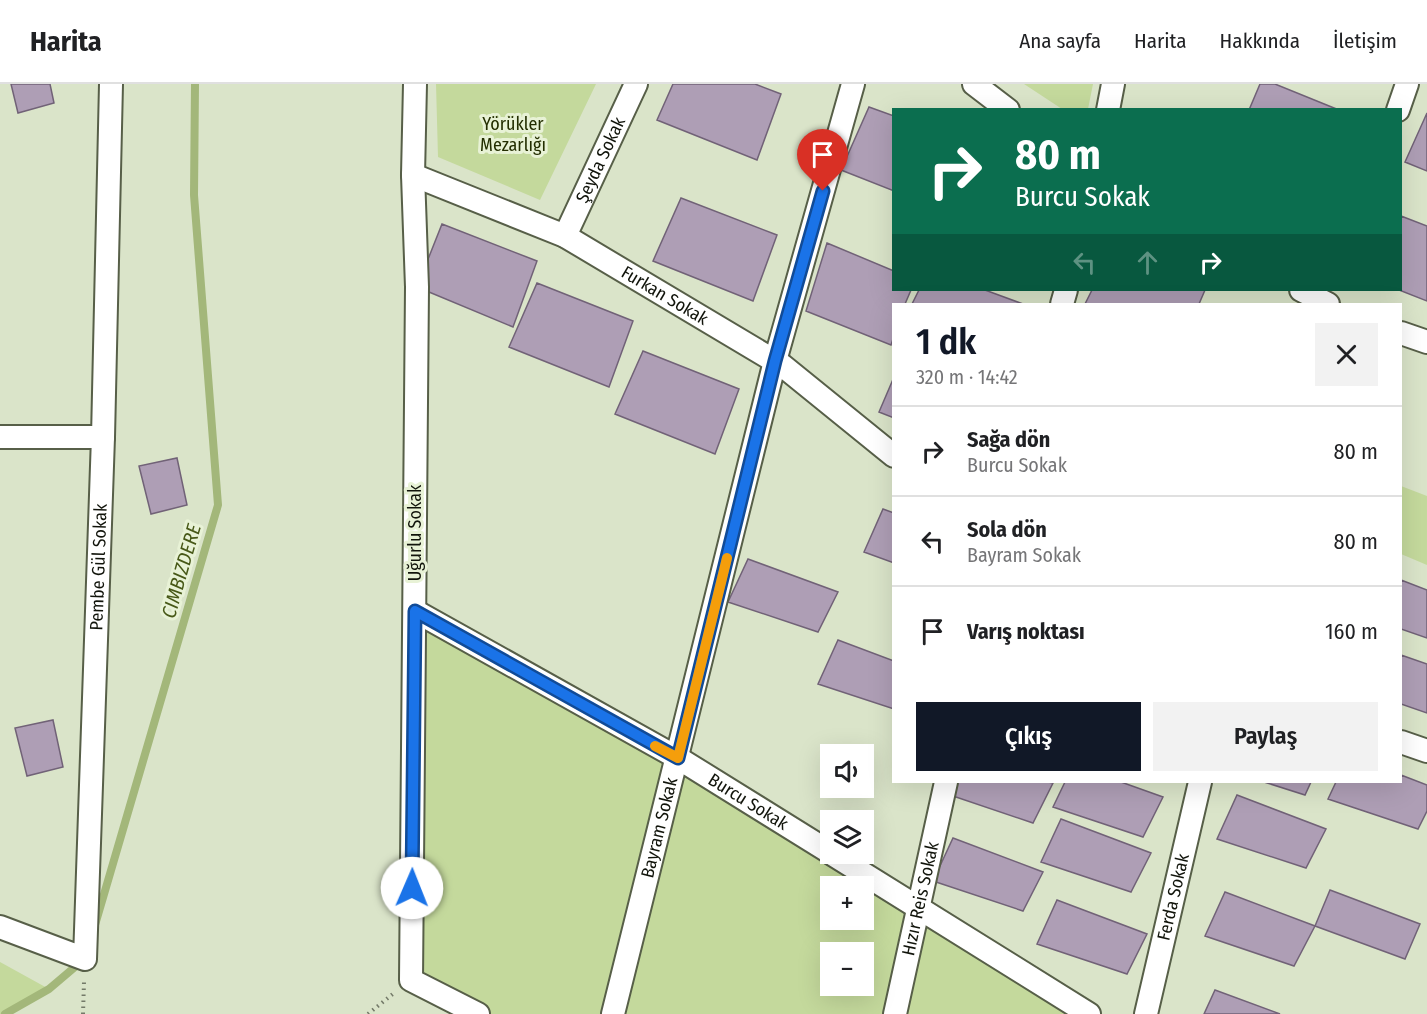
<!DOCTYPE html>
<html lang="tr">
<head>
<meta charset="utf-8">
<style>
  body { margin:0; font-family:"Fira Sans Condensed",sans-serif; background:#f2f2f2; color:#202124; height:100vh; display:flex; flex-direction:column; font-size:22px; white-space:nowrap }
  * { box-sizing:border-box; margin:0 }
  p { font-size:20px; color:#757577 }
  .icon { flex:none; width:33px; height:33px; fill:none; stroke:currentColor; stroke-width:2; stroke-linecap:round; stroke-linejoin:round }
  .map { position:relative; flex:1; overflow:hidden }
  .panel { position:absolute; left:892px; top:219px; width:510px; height:480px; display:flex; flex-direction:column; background:#fff; border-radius:0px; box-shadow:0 6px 24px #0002 }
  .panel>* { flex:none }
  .top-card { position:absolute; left:892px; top:24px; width:510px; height:183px; border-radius:0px; box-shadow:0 6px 24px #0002; background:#0b6e4f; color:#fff; overflow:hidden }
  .tools { position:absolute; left:820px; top:660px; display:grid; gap:12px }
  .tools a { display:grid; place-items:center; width:54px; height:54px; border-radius:0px; background:#fff; box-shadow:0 6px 24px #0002; font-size:30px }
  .pin { position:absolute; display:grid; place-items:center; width:51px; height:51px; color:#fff; margin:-62px -26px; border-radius:50% 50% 50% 0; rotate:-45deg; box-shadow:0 0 6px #0007 }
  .pin .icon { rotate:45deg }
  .me { position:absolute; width:66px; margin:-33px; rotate:1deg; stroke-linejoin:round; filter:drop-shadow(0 0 4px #0008) }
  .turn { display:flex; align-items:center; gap:21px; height:126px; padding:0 24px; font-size:27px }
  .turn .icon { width:78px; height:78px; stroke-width:2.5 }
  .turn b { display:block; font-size:42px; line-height:51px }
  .lanes { display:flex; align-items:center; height:57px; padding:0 24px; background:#0003; justify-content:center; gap:30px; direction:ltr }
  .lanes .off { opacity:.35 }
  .round { display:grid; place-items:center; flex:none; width:63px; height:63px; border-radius:0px; background:#f2f2f2 }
  .head { display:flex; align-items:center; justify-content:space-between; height:102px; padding:0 24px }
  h1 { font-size:36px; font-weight:600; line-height:45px; color:#111827 }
  .action { display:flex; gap:12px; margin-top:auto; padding:12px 24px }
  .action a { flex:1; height:69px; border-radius:0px; background:#111827; color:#fff; font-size:24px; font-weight:600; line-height:69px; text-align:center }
  .action a+a { background:#f2f2f2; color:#202124 }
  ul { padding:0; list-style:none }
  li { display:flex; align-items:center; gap:18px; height:90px; padding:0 24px; border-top:2px solid #e0e0e0 }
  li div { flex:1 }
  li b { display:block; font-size:22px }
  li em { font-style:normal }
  header { display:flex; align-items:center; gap:36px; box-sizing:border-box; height:84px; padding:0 30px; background:#fff; border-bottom:2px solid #e0e0e0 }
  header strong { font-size:28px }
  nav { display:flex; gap:33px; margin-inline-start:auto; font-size:21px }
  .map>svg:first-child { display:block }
  .green { fill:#c4d99c; fill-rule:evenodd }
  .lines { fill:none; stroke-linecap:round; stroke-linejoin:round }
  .stream { stroke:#a3b77a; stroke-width:8 }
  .building { fill:#ae9eb5; stroke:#716277; stroke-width:1.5 }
  .minor-casing { stroke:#575f48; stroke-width:26 }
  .path { stroke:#737968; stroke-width:4; stroke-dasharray:1.5 4.5; stroke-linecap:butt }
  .minor { stroke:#fff; stroke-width:22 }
  .route-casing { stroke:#114b97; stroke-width:15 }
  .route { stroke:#1a73e8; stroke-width:10 }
  .slow { stroke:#f59e0b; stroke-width:10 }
  .labels { text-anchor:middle; stroke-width:6; stroke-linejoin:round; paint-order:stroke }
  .park-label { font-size:18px; fill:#232e00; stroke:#e8f2d6 }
  .street-label { font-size:18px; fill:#11140b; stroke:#e8f2d6 }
  .water-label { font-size:20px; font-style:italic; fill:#475817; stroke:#e8f2d6 }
</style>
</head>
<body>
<header>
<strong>Harita</strong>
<nav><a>Ana sayfa</a><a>Harita</a><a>Hakkında</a><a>İletişim</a></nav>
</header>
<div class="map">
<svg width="1427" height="930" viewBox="0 0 1427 930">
  <rect width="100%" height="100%" fill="#dae4c9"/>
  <path class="green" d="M 436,0 L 596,0 L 540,116 L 438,73 Z
    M 1024,0 L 1093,0 L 1088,25 L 1062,25 Z
    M 1401,402 L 1427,412 L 1427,481 L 1401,470 Z
    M 415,527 L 1089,930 L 478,930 L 412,896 ZM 831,802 L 864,802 L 864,836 L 831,836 ZM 831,868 L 864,868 L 864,902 L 831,902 Z
    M 0,878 L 49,905 L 5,930 L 0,930 Z"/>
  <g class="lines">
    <path class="stream" d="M 95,841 L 218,421 L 194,111 L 195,0
      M 5,930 L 49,905 L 82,877"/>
  </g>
  <path class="building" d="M 11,0 L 50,0 L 54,19 L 18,29 Z
    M 673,0 L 755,0 L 781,10 L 757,76 L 657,36 Z
    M 1260,0 L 1275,0 L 1339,26 L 1249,26 Z
    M 869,23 L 894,32 L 894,107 L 841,86 Z
    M 1427,29 L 1427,87 L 1405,78 Z
    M 681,114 L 777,151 L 753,217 L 653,177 Z
    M 1401,132 L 1427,142 L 1427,217 L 1399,206 Z
    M 442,140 L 537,177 L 513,243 L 417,203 Z
    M 827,159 L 894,187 L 894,206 L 911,206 L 905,220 L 894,220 L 894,252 L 891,261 L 806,227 Z
    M 537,199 L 633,237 L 609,303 L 509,263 Z
    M 919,206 L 985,206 L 1023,220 L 912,220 Z
    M 1092,206 L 1205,206 L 1199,220 L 1085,220 Z
    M 643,267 L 739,305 L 715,370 L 615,330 Z
    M 894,293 L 894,334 L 879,328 Z
    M 177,374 L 187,421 L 151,430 L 139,382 Z
    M 883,425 L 894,429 L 894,479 L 864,468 Z
    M 748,475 L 838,508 L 818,548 L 728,518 Z
    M 1401,496 L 1427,506 L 1427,554 L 1401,545 Z
    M 838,556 L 894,577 L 894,625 L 818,600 Z
    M 1401,571 L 1427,580 L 1427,629 L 1401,620 Z
    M 53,636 L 63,683 L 27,692 L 15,644 Z
    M 1401,691 L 1427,701 L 1427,727 L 1418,745 L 1328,715 L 1336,698 L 1401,698 Z
    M 954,698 L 1048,698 L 1053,699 L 1033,739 L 950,711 Z
    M 1065,698 L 1121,698 L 1163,713 L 1143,753 L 1053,723 Z
    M 1264,698 L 1311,698 L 1305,711 Z
    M 1237,711 L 1326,745 L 1306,784 L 1217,755 Z
    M 1061,735 L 1151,769 L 1131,808 L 1041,778 Z
    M 953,754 L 1043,788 L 1023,827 L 933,797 Z
    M 1330,806 L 1420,840 L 1405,875 L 1315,842 Z
    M 1225,808 L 1315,842 L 1294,882 L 1205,852 Z
    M 1057,816 L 1147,850 L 1127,890 L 1037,860 Z
    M 1215,906 L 1280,930 L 1204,930 Z"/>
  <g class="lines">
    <g class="minor-casing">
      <g id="minor">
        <path d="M 415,0 L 413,91 L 417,203 L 411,896 L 478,930"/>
        <path d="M 974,0 L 1008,26"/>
        <path d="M 1108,26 L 1113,0"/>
        <path d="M 1398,26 L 1407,0"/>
        <path id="s1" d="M 413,91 L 565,152 L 783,282 L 894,372"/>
        <path id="s2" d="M 565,152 L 636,0"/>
        <path d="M 1301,206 L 1328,220"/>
        <path d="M 1062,220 L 1066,206"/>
        <path d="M 1401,249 L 1427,258"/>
        <path d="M 0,353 L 103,353"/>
        <path id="s3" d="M 415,527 L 678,674 L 831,769"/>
        <path d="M 1401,658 L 1427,667"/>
        <path d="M 832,770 L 1089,930"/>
        <path id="s4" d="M 0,843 L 85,875 L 103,353 L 111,0"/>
        <path id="s5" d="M 613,930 L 775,277 L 853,0"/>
        <path id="s6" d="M 895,930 L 946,698"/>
        <path id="s7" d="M 1146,930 L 1200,698"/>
      </g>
    </g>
    <path class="path" d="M 83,930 L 84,898
      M 368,930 L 394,909"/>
    <use href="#minor" class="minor"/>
  </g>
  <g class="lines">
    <g class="route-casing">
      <path id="route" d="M 412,804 L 415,527 L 678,674 L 775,277 L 823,107"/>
    </g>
    <use href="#route" class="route"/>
    <path class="slow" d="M 655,662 L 678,674 L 727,474"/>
  </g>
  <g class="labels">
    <g class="park-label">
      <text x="513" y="46">Yörükler<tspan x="513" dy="21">Mezarlığı</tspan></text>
    </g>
    <g class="street-label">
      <text dy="6" stroke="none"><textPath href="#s2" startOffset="84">Şeyda Sokak</textPath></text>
      <text dy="6" stroke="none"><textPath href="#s1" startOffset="280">Furkan Sokak</textPath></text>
      <text transform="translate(415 449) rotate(-90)" y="6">Uğurlu Sokak</text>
      <text dy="6" stroke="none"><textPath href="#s4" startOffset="483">Pembe Gül Sokak</textPath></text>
      <text dy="6" stroke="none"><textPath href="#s3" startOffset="384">Burcu Sokak</textPath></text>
      <text dy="6" stroke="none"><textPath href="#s5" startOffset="192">Bayram Sokak</textPath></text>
      <text dy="6" stroke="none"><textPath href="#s6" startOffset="118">Hızır Reis Sokak</textPath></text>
      <text dy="6" stroke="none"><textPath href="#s7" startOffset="120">Ferda Sokak</textPath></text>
    </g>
    <g class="water-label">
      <text transform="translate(181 487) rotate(-74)" y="7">CIMBIZDERE</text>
    </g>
  </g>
</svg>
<div class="tools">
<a><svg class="icon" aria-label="sound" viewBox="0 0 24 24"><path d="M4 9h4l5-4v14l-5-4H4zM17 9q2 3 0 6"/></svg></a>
<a><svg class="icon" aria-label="layers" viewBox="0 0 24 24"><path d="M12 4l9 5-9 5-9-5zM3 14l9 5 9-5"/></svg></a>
<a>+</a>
<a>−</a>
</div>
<div class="pin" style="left:823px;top:107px;background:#d93025"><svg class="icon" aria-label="arrive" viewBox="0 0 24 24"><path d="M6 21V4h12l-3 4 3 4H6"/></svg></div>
<svg class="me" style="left:412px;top:804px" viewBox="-20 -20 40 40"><circle r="19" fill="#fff"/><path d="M0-13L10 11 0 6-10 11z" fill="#1a73e8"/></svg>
<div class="top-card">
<div class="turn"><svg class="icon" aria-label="right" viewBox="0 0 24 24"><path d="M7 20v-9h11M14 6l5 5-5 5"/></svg><div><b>80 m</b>Burcu Sokak</div></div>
<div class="lanes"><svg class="icon off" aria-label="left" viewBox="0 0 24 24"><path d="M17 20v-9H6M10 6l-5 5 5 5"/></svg><svg class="icon off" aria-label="ahead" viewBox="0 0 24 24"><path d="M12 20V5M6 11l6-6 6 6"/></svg><svg class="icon" aria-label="right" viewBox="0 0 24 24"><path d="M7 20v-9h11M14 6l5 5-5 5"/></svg></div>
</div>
<section class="panel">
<div class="head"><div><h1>1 dk</h1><p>320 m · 14:42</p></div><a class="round"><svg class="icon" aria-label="close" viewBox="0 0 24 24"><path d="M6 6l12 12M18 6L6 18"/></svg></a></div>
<ul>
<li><svg class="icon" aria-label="right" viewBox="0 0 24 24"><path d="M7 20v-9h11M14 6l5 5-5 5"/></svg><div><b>Sağa dön</b><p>Burcu Sokak</p></div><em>80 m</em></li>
<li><svg class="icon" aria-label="left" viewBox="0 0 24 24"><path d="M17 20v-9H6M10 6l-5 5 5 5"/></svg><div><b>Sola dön</b><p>Bayram Sokak</p></div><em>80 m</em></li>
<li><svg class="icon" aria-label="arrive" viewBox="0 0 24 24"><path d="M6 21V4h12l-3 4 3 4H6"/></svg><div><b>Varış noktası</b></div><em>160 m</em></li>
</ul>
<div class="action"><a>Çıkış</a><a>Paylaş</a></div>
</section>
</div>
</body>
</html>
